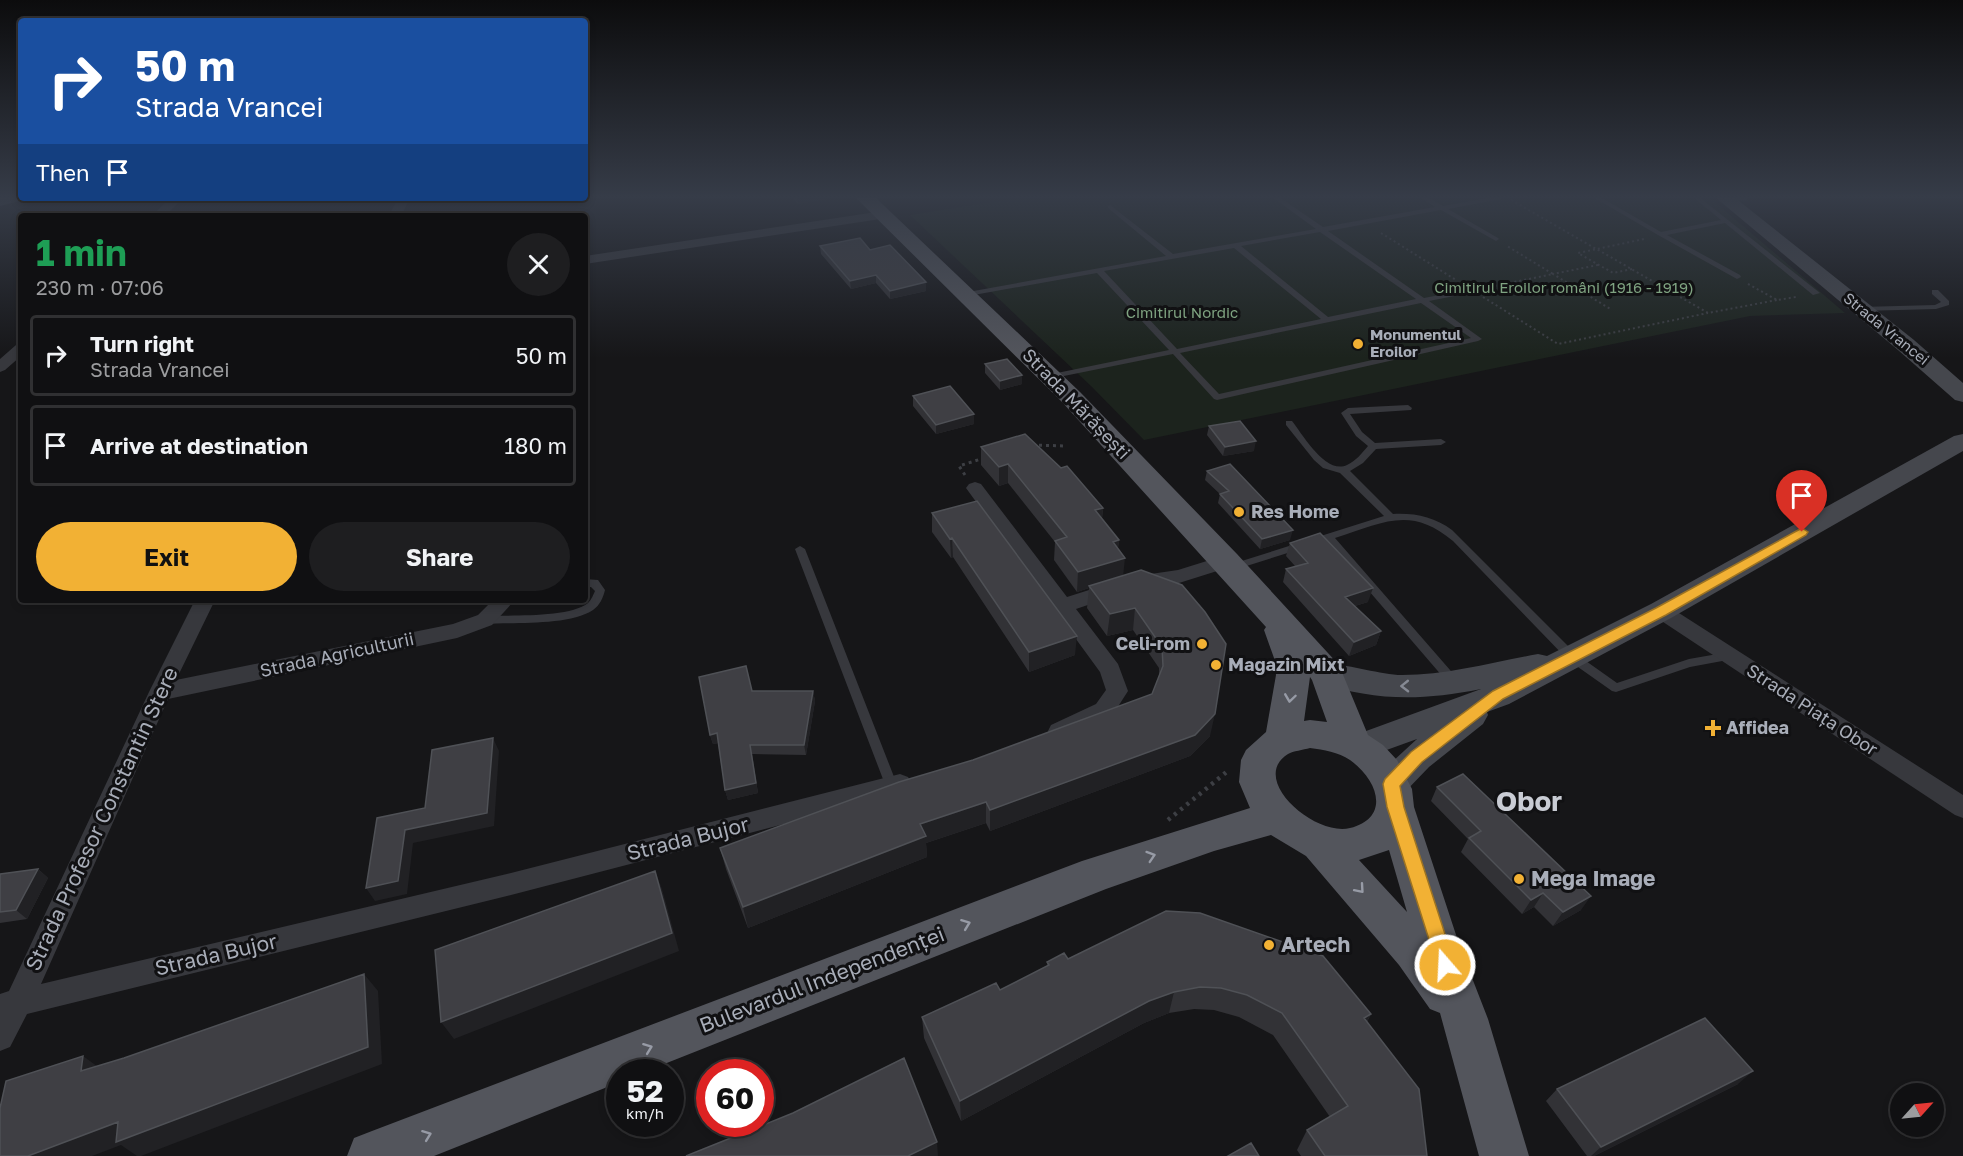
<!DOCTYPE html>
<html lang="en">
<head>
<meta charset="utf-8">
<style>
  body { margin:0; font-family:"Golos Text",sans-serif; background:#1e1e20; color:#f1f3f6; height:100vh; display:flex; flex-direction:column; font-size:22px; white-space:nowrap }
  * { box-sizing:border-box; margin:0 }
  p { font-size:20px; color:#9c9d9f }
  .icon { flex:none; width:33px; height:33px; fill:none; stroke:currentColor; stroke-width:2; stroke-linecap:round; stroke-linejoin:round }
  .map { position:relative; flex:1; overflow:hidden }
  .sheet { position:absolute; left:18px; top:213px; width:570px; height:390px; display:flex; flex-direction:column; background:#101012; border-radius:6px; box-shadow:0 3px 9px #0003,0 0 0 2px #303032 }
  .sheet>* { flex:none }
  .guide { position:absolute; left:18px; top:18px; width:570px; height:183px; border-radius:6px; box-shadow:0 3px 9px #0003,0 0 0 2px #303032; background:#1a4fa0; color:#fff; overflow:hidden }
  .needle { width:39px; rotate:63deg }
  .fabs { position:absolute; left:1890px; top:1083px; display:grid; gap:12px }
  .fabs a { display:grid; place-items:center; width:54px; height:54px; border-radius:50%; background:#101012; box-shadow:0 3px 9px #0003,0 0 0 2px #303032; font-size:30px }
  .speed { position:absolute; left:606px; top:1059px; display:flex; gap:12px; font-size:30px; font-weight:700; text-align:center }
  .speed>* { display:grid; place-content:center; width:78px; height:78px; border-radius:50%; background:#101012; box-shadow:0 3px 9px #0003,0 0 0 2px #303032; line-height:1 }
  .speed small { font-size:15px; font-weight:400 }
  .speed .limit { border:9px solid #d22; background:#fff; color:#111 }
  .pin { position:absolute; display:grid; place-items:center; width:51px; height:51px; color:#fff; margin:-62px -26px; border-radius:50% 50% 50% 0; rotate:-45deg; box-shadow:0 0 6px #0007 }
  .pin .icon { rotate:45deg }
  .me { position:absolute; width:66px; margin:-33px; rotate:341deg; stroke-linejoin:round; filter:drop-shadow(0 0 4px #0008) }
  .turn { display:flex; align-items:center; gap:21px; height:126px; padding:0 18px; font-size:27px }
  .turn .icon { width:78px; height:78px; stroke-width:2.5 }
  .turn b { display:block; font-size:42px; line-height:51px }
  .then { display:flex; align-items:center; height:57px; padding:0 18px; background:#0003; gap:12px; font-size:22px }
  .round { display:grid; place-items:center; flex:none; width:63px; height:63px; border-radius:32px; background:#1e1e20 }
  .headline { display:flex; align-items:center; justify-content:space-between; height:102px; padding:0 18px }
  h1 { font-size:36px; font-weight:700; line-height:45px; color:#1e9e55 }
  .primary-button { display:flex; gap:12px; margin-top:auto; padding:12px 18px }
  .primary-button a { flex:1; height:69px; border-radius:36px; background:#f2b134; color:#111; font-size:24px; font-weight:700; line-height:69px; text-align:center }
  .primary-button a+a { background:#1e1e20; color:#f1f3f6 }
  ul { padding:0; list-style:none }
  li { display:flex; align-items:center; gap:18px; height:81px; margin:0 12px 9px; padding:0 6px; border:3px solid #303032; border-radius:6px }
  li div { flex:1 }
  li b { display:block; font-size:22px }
  li em { font-style:normal }
  .map>svg:first-child { display:block }
  .green { fill:#1c231d }
  .lines { fill:none; stroke-linecap:round; stroke-linejoin:round }
  .path-far2 { stroke:#3d3f44; stroke-width:2; stroke-dasharray:2 3; stroke-linecap:butt }
  .path-far1 { stroke:#3d3f44; stroke-width:3; stroke-dasharray:3 4; stroke-linecap:butt }
  .path { stroke:#3d3f44; stroke-width:4.5; stroke-dasharray:3 5; stroke-linecap:butt }
  .lane { fill:#37383d; fill-rule:evenodd }
  .street { fill:#37383d; fill-rule:evenodd }
  .secondary { fill:#45474d; fill-rule:evenodd }
  .primary { fill:#53555c; fill-rule:evenodd }
  .wall { fill:#323236 }
  .shaded-wall { fill:#212124 }
  .building { fill:#3f3f44; stroke:#4f5156; stroke-width:1.5 }
  .oneway { stroke:#858993 }
  .oneway2 { stroke:#979ba6 }
  .route { fill:#f2b134; stroke:#9d7322; stroke-width:1.5 }
  .poi-dot { fill:#f2b134; stroke:#111113; stroke-width:2 }
  .labels { text-anchor:middle; stroke-width:6; stroke-linejoin:round; paint-order:stroke }
  .far-park-label { font-size:15px; fill:#7fa381; stroke:#111113 }
  .far-street-label { font-size:15px; fill:#a8adb8; stroke:#111113 }
  .far-poi-label { font-size:15px; font-weight:bold; fill:#a8adb8; stroke:#111113; text-anchor:start }
  .street-label { font-size:18px; fill:#a8adb8; stroke:#111113 }
  .poi-label { font-size:18px; font-weight:bold; fill:#a8adb8; stroke:#111113; text-anchor:start }
  .near-street-label { font-size:21px; fill:#a8adb8; stroke:#111113 }
  .near-poi-label { font-size:21px; font-weight:bold; fill:#a8adb8; stroke:#111113; text-anchor:start }
  .near-district-label { font-size:28px; font-weight:bold; fill:#c9ccd4; stroke:#111113 }
</style>
</head>
<body>
<div class="map">
<svg width="1963" height="1156" viewBox="0 0 1963 1156">
  <rect width="100%" height="100%" fill="#161618"/>
  <path class="green" d="M 1024,197 L 1709,197 L 1845,313 L 1750,316 L 1144,440 L 1092,387 L 910,215 Z"/>
  <g class="lines">
    <path class="path-far2" d="M 1511,200 L 1708,313 L 1777,300
      M 1381,233 L 1456,280
      M 1598,265 L 1553,274 L 1612,310
      M 1632,269 L 1613,273 L 1578,253 L 1644,239
      M 1748,284 L 1777,300 L 1796,297
      M 1485,288 L 1553,274 L 1507,246
      M 1483,297 L 1558,344 L 1708,313"/>
    <path class="path-far1" d="M 1032,445 L 1066,446
      M 965,475 L 959,466 L 984,458"/>
    <path class="path" d="M 1168,820 L 1229,770"/>
    <path class="lane" d="M 1272,197 L 1279,197 L 1323,227 L 1435,207 L 1420,197 L 1427,197 L 1443,206 L 1493,197 L 1504,197 L 1501,199 L 1448,209 L 1498,238 L 1499,239 L 1496,241 L 1441,210 L 1328,231 L 1424,298 L 1475,288 L 1475,292 L 1429,301 L 1482,339 L 1478,341 L 1217,400 L 1214,399 L 1173,354 L 1049,379 L 1049,375 L 1052,374 L 1169,350 L 1097,273 L 968,296 L 964,294 L 968,292 L 1166,256 L 1108,208 L 1108,206 L 1110,205 L 1173,254 L 1316,229 ZM 1320,232 L 1416,299 L 1328,317 L 1241,246 ZM 1234,248 L 1321,319 L 1177,349 L 1104,271 ZM 1421,303 L 1471,338 L 1219,394 L 1180,353 Z
      M 1593,197 L 1600,197 L 1661,232 L 1721,220 L 1693,197 L 1699,197 L 1820,293 L 1813,295 L 1725,223 L 1667,235 L 1740,275 L 1741,277 L 1737,279 L 1658,235 Z
      M 1932,290 L 1938,290 L 1949,301 L 1949,305 L 1936,309 L 1861,311 L 1857,309 L 1861,307 L 1935,305 L 1941,302 L 1932,294 Z
      M 1408,405 L 1412,408 L 1411,410 L 1350,414 L 1362,432 L 1375,443 L 1441,439 L 1446,442 L 1441,445 L 1376,449 L 1363,463 L 1350,471 L 1393,514 C 1416,513 1434,517 1452,530 L 1576,654 L 1617,683 L 1689,659 L 1729,652 L 1733,653 L 1735,656 L 1733,659 L 1690,667 L 1616,692 L 1612,691 L 1568,660 L 1453,541 C 1410,505 1383,523 1335,538 L 1457,678 L 1459,681 L 1457,684 L 1449,684 L 1326,541 L 1237,569 L 1229,569 L 1228,567 L 1229,565 L 1384,516 L 1340,473 L 1323,468 L 1314,460 L 1286,425 L 1286,421 L 1292,421 C 1303,435 1326,475 1347,465 C 1356,461 1362,453 1368,446 L 1356,436 L 1341,413 L 1348,408 Z
      M 800,546 L 805,549 L 898,787 L 896,791 L 892,792 L 888,791 L 886,787 L 795,549 Z
      M 585,579 L 598,580 L 605,590 C 603,598 600,605 593,610 C 569,626 514,622 485,624 L 480,620 L 485,616 C 509,615 570,618 588,603 C 592,599 593,595 595,591 L 591,587 L 585,587 Z"/>
    <path class="street" d="M 1723,197 L 1749,197 L 1747,200 L 1723,202 Z
      M 170,198 L 183,198 L 165,216 L 152,216 Z
      M 398,198 L 410,198 L 401,216 L 389,216 Z
      M 883,211 L 887,212 L 889,215 L 887,218 L 585,264 L 585,256 Z
      M 21,343 L 21,356 L 5,370 L 0,372 L 0,359 L 16,345 Z
      M 975,482 L 981,484 L 1067,597 L 1130,577 L 1178,570 L 1226,555 L 1233,556 L 1236,561 L 1233,566 L 1179,583 L 1132,590 L 1076,609 L 1118,664 L 1128,691 L 1112,716 L 1059,740 L 1051,737 L 1048,731 L 1051,725 L 1096,704 L 1106,690 L 1100,672 L 966,488 L 969,484 Z
      M 195,600 L 215,600 L 176,680 L 453,624 L 478,615 L 493,600 L 515,600 L 492,625 L 457,638 L 168,699 L 41,984 L 511,873 L 900,774 L 908,777 L 912,784 L 908,791 L 900,794 L 511,895 L 27,1014 L 10,1047 L 0,1051 L 0,994 L 9,991 L 149,692 Z
      M 1661,604 L 1668,606 L 1963,795 L 1963,818 L 1955,815 L 1654,616 L 1651,611 L 1654,606 Z"/>
    <path class="secondary" d="M 0,197 L 21,197 L 21,198 L 19,201 L 0,206 Z
      M 1715,197 L 1734,197 L 1914,340 L 1963,383 L 1963,402 L 1955,400 L 1898,350 Z
      M 1963,434 L 1963,451 L 1671,618 L 1509,704 L 1487,712 L 1488,715 L 1483,724 L 1429,767 L 1403,794 L 1391,798 L 1379,794 L 1374,784 L 1379,774 L 1417,739 L 1359,760 L 1347,756 L 1342,747 L 1347,738 L 1481,689 C 1420,701 1375,701 1316,682 L 1311,674 L 1316,666 C 1337,659 1376,675 1402,675 C 1448,675 1493,662 1538,654 L 1547,656 L 1651,604 L 1954,436 Z"/>
    <path class="primary" d="M 855,197 L 875,197 L 1080,392 L 1237,554 L 1339,665 L 1368,735 L 1383,745 L 1397,760 L 1412,789 L 1414,807 L 1460,947 L 1488,1019 L 1529,1156 L 1479,1156 L 1440,1013 L 1430,1009 L 1399,965 L 1306,856 L 1271,835 L 1214,851 L 1106,889 L 644,1072 L 620,1072 L 620,1082 L 434,1156 L 347,1156 L 354,1138 L 372,1131 L 1082,861 L 1250,808 L 1239,782 L 1241,760 L 1246,750 L 1266,732 L 1276,675 L 1274,658 L 1264,630 L 1266,627 L 1062,402 ZM 1310,677 L 1312,680 L 1327,722 L 1310,720 L 1304,721 ZM 1310,748 C 1324,750 1338,752 1350,760 C 1377,779 1392,817 1350,828 C 1315,837 1248,779 1288,754 C 1293,751 1303,750 1310,748 ZM 1389,850 L 1407,912 L 1359,860 Z"/>
  </g>
  <path class="wall" d="M 791,197 L 836,197 L 798,204 Z
    M 820,246 L 870,250 L 926,291 L 890,299 L 876,283 L 851,289 L 821,254 Z
    M 985,364 L 1022,375 L 1022,384 L 1000,390 L 985,373 Z
    M 913,396 L 974,414 L 974,424 L 936,434 L 913,406 Z
    M 1209,426 L 1254,451 L 1223,456 L 1207,435 Z
    M 981,447 L 1103,508 L 1102,519 L 1119,540 L 1118,548 L 1123,575 L 1210,736 L 1190,756 L 990,831 L 986,823 L 926,843 L 927,857 L 748,928 L 726,869 L 720,848 L 973,760 L 1152,694 L 1159,677 L 1159,668 L 1133,630 L 1107,636 L 1087,608 L 1089,588 L 1077,592 L 1054,560 L 1055,542 L 1008,483 L 999,486 L 981,465 Z
    M 1207,471 L 1290,540 L 1260,549 L 1218,503 L 1220,494 L 1205,480 Z
    M 932,513 L 1075,655 L 1029,672 L 953,557 L 951,558 L 932,532 Z
    M 1290,543 L 1368,602 L 1355,606 L 1381,631 L 1376,645 L 1349,656 L 1283,582 L 1286,569 L 1295,566 L 1286,556 Z
    M 752,691 L 813,691 L 815,701 L 806,755 L 752,754 L 758,793 L 728,800 L 725,790 L 718,743 L 713,744 L 710,735 Z
    M 1437,787 L 1581,910 L 1553,926 L 1534,907 L 1522,914 L 1461,852 L 1468,839 L 1431,801 Z
    M 38,869 L 48,878 L 27,919 L 0,923 L 0,874 Z
    M 1068,959 L 1371,1014 L 1367,1022 L 1427,1156 L 1301,1156 L 1297,1150 L 1307,1130 L 1330,1117 L 1273,1035 L 1239,1017 L 1214,1010 L 1194,1009 L 1169,1013 L 1144,1023 L 961,1121 L 924,1038 L 922,1017 L 1000,990 L 1047,967 L 1047,962 Z
    M 1738,1084 L 1594,1156 L 1587,1156 L 1546,1101 L 1557,1089 Z"/>
  <path class="shaded-wall" d="M 797,197 L 836,197 L 798,204 Z
    M 876,275 L 876,283 L 851,289 L 850,281 Z
    M 926,282 L 926,291 L 890,299 L 890,291 Z
    M 1022,375 L 1022,384 L 1000,390 L 1000,381 Z
    M 974,414 L 974,424 L 936,434 L 936,425 Z
    M 1256,441 L 1254,451 L 1223,456 L 1225,447 Z
    M 1008,464 L 1008,483 L 999,486 L 999,467 Z
    M 1103,508 L 1101,526 L 1095,510 Z
    M 1293,530 L 1290,540 L 1260,549 L 1262,539 Z
    M 952,538 L 953,557 L 951,558 L 950,539 Z
    M 1119,540 L 1116,559 L 1113,542 Z
    M 1125,558 L 1123,577 L 1089,586 L 1089,588 L 1077,592 L 1078,572 Z
    M 1373,588 L 1368,602 L 1341,610 L 1345,597 Z
    M 1135,608 L 1133,630 L 1107,636 L 1110,614 Z
    M 1381,631 L 1376,645 L 1349,656 L 1354,642 Z
    M 1077,636 L 1075,655 L 1029,672 L 1029,652 Z
    M 813,691 L 815,701 L 806,755 L 804,745 Z
    M 1215,714 L 1210,736 L 1190,756 L 990,831 L 990,810 Z
    M 717,733 L 720,743 L 713,744 L 710,735 Z
    M 493,738 L 499,751 L 494,826 L 413,843 L 407,894 L 375,901 L 366,888 L 405,830 Z
    M 750,745 L 758,793 L 728,800 L 725,790 Z
    M 986,802 L 986,823 L 926,843 L 927,857 L 748,928 L 743,907 L 920,824 Z
    M 38,869 L 48,878 L 27,919 L 16,910 Z
    M 655,871 L 662,889 L 679,951 L 454,1039 L 441,1022 Z
    M 1543,893 L 1534,907 L 1522,914 L 1531,900 Z
    M 1591,896 L 1581,910 L 1553,926 L 1563,912 Z
    M 364,974 L 378,991 L 382,1064 L 141,1156 L 137,1156 L 121,1145 L 92,1156 L 28,1156 Z
    M 1174,992 L 1169,1013 L 1144,1023 L 961,1121 L 960,1101 L 1149,1001 Z
    M 1371,1014 L 1359,1036 L 1364,1018 Z
    M 83,1056 L 105,1072 L 81,1071 Z
    M 1753,1071 L 1738,1084 L 1594,1156 L 1591,1156 L 1601,1147 Z
    M 937,1142 L 938,1156 L 908,1156 Z"/>
  <path class="building" d="M 860,238 L 870,250 L 890,245 L 926,282 L 890,291 L 876,275 L 850,281 L 820,246 Z
    M 1007,359 L 1022,375 L 1000,381 L 985,364 Z
    M 950,386 L 974,414 L 936,425 L 913,396 Z
    M 1240,421 L 1256,441 L 1225,447 L 1209,426 Z
    M 1025,434 L 1061,468 L 1067,466 L 1103,508 L 1095,510 L 1119,540 L 1113,542 L 1125,558 L 1078,572 L 1055,541 L 1067,537 L 1008,464 L 999,467 L 981,447 Z
    M 1230,464 L 1293,530 L 1262,539 L 1220,494 L 1229,491 L 1207,471 Z
    M 977,501 L 1077,636 L 1029,652 L 952,538 L 950,539 L 932,513 Z
    M 1320,533 L 1373,588 L 1345,597 L 1381,631 L 1354,642 L 1286,569 L 1308,563 L 1290,543 Z
    M 1141,570 L 1182,585 L 1205,612 L 1226,644 L 1215,714 L 1195,735 L 990,810 L 986,802 L 920,824 L 926,836 L 743,907 L 720,848 L 899,782 L 973,760 L 1152,694 L 1163,666 L 1162,647 L 1135,608 L 1110,614 L 1089,586 Z
    M 746,666 L 752,691 L 813,691 L 804,745 L 750,745 L 756,783 L 725,790 L 717,733 L 710,735 L 699,677 Z
    M 493,738 L 487,813 L 405,830 L 398,881 L 366,888 L 377,818 L 425,808 L 432,750 Z
    M 1463,774 L 1591,896 L 1563,912 L 1543,893 L 1531,900 L 1469,838 L 1481,831 L 1437,787 Z
    M 38,869 L 16,910 L 0,912 L 0,874 Z
    M 655,871 L 672,933 L 441,1022 L 435,950 Z
    M 1166,911 L 1200,913 L 1323,956 L 1371,1014 L 1364,1018 L 1419,1089 L 1427,1156 L 1325,1156 L 1307,1130 L 1348,1106 L 1282,1013 L 1247,995 L 1221,988 L 1200,987 L 1174,992 L 1149,1001 L 960,1101 L 922,1017 L 996,983 L 1000,990 L 1049,965 L 1047,962 L 1064,953 L 1068,959 Z
    M 364,974 L 368,1047 L 116,1142 L 118,1122 L 28,1156 L 0,1156 L 0,1108 L 6,1081 L 83,1056 L 81,1071 L 124,1058 Z
    M 1705,1018 L 1753,1071 L 1601,1147 L 1557,1089 Z
    M 904,1058 L 937,1142 L 908,1156 L 686,1156 L 793,1113 Z
    M 1251,1143 L 1259,1156 L 1228,1156 Z"/>
  <defs><path id="oneway-chevron" d="M-2-3.5L2.5 0L-2 3.5" fill="none" stroke-width="1.6" stroke-linecap="round" stroke-linejoin="round" transform="scale(1.5)"/></defs>
  <use class="oneway" href="#oneway-chevron" transform="translate(1405 686) rotate(179)"/>
  <g class="oneway2">
    <use href="#oneway-chevron" transform="translate(1290 698) rotate(98)"/>
    <use href="#oneway-chevron" transform="translate(1151 856) rotate(-18)"/>
    <use href="#oneway-chevron" transform="translate(1360 889) rotate(49)"/>
    <use href="#oneway-chevron" transform="translate(966 924) rotate(-21)"/>
    <use href="#oneway-chevron" transform="translate(648 1048) rotate(-21)"/>
    <use href="#oneway-chevron" transform="translate(427 1135) rotate(-21)"/>
  </g>
  <linearGradient id="sky" x2="0" y2="1"><stop stop-color="#0c0c0d"/><stop offset="0.55" stop-color="#363c48"/><stop offset="1" stop-color="#363c48" stop-opacity="0"/></linearGradient>
  <rect width="1963" height="358" fill="url(#sky)"/>
  <path class="route" d="M 1802,528 L 1808,532 L 1806,535 L 1666,615 L 1503,699 L 1422,762 L 1400,786 L 1404,807 L 1455,965 L 1452,971 L 1445,974 L 1439,971 L 1387,807 L 1383,784 L 1385,779 L 1411,752 L 1493,691 L 1656,608 Z"/>
  <g class="poi-dot">
    <circle cx="1358" cy="344" r="6"/>
    <circle cx="1239" cy="512" r="6"/>
    <circle cx="1202" cy="644" r="6"/>
    <circle cx="1216" cy="665" r="6"/>
    <path d="M1710 719h6v6h6v6h-6v6h-6v-6h-6v-6h6z"/>
    <circle cx="1519" cy="879" r="6"/>
    <circle cx="1269" cy="945" r="6"/>
  </g>
  <g class="labels">
    <g class="far-park-label">
      <text x="1564" y="293">Cimitirul Eroilor români (1916 - 1919)</text>
      <text x="1182" y="318">Cimitirul Nordic</text>
    </g>
    <g class="far-street-label">
      <text transform="translate(1886 329) rotate(39)" y="5">Strada Vrancei</text>
    </g>
    <g class="far-poi-label">
      <text x="1370" y="340">Monumentul<tspan x="1370" dy="17">Eroilor</tspan></text>
    </g>
    <g class="street-label">
      <text transform="translate(1076 404) rotate(46)" y="6">Strada Mărășești</text>
      <text transform="translate(337 655) rotate(-12)" y="6">Strada Agriculturii</text>
      <text transform="translate(1812 710) rotate(33)" y="6">Strada Piața Obor</text>
    </g>
    <g class="poi-label">
      <text x="1251" y="518">Res Home</text>
      <text x="1190" y="650" text-anchor="end">Celi-rom</text>
      <text x="1228" y="671">Magazin Mixt</text>
      <text x="1726" y="734">Affidea</text>
    </g>
    <g class="near-street-label">
      <text transform="translate(102 819) rotate(-65)" y="7">Strada Profesor Constantin Stere</text>
      <text transform="translate(688 839) rotate(-14)" y="7">Strada Bujor</text>
      <text transform="translate(216 955) rotate(-13)" y="7">Strada Bujor</text>
      <text transform="translate(822 980) rotate(-21)" y="7">Bulevardul Independenței</text>
    </g>
    <g class="near-poi-label">
      <text x="1531" y="886">Mega Image</text>
      <text x="1281" y="952">Artech</text>
    </g>
    <g class="near-district-label">
      <text x="1529" y="811">Obor</text>
    </g>
  </g>
</svg>
<div class="fabs">
<a><svg class="needle" viewBox="-14 -14 28 28"><path d="M0-13l5 13h-10z" fill="#e53935"/><path d="M0 13l5-13h-10z" fill="#9c9d9f"/></svg></a>
</div>
<div class="speed"><div>52<small>km/h</small></div><div class="limit">60</div></div>
<div class="pin" style="left:1802px;top:532px;background:#d93025"><svg class="icon" aria-label="arrive" viewBox="0 0 24 24"><path d="M6 21V4h12l-3 4 3 4H6"/></svg></div>
<svg class="me" style="left:1445px;top:965px" viewBox="-20 -20 40 40"><circle r="17" fill="#f2b134" stroke="#fff" stroke-width="3"/><path d="M0-11L8 9 0 5-8 9z" fill="#fff"/></svg>
<div class="guide">
<div class="turn"><svg class="icon" aria-label="right" viewBox="0 0 24 24"><path d="M7 20v-9h11M14 6l5 5-5 5"/></svg><div><b>50 m</b>Strada Vrancei</div></div>
<div class="then">Then<svg class="icon" aria-label="arrive" viewBox="0 0 24 24"><path d="M6 21V4h12l-3 4 3 4H6"/></svg></div>
</div>
<section class="sheet">
<div class="headline"><div><h1>1 min</h1><p>230 m · 07:06</p></div><a class="round"><svg class="icon" aria-label="close" viewBox="0 0 24 24"><path d="M6 6l12 12M18 6L6 18"/></svg></a></div>
<ul>
<li><svg class="icon" aria-label="right" viewBox="0 0 24 24"><path d="M7 20v-9h11M14 6l5 5-5 5"/></svg><div><b>Turn right</b><p>Strada Vrancei</p></div><em>50 m</em></li>
<li><svg class="icon" aria-label="arrive" viewBox="0 0 24 24"><path d="M6 21V4h12l-3 4 3 4H6"/></svg><div><b>Arrive at destination</b></div><em>180 m</em></li>
</ul>
<div class="primary-button"><a>Exit</a><a>Share</a></div>
</section>
</div>
</body>
</html>
